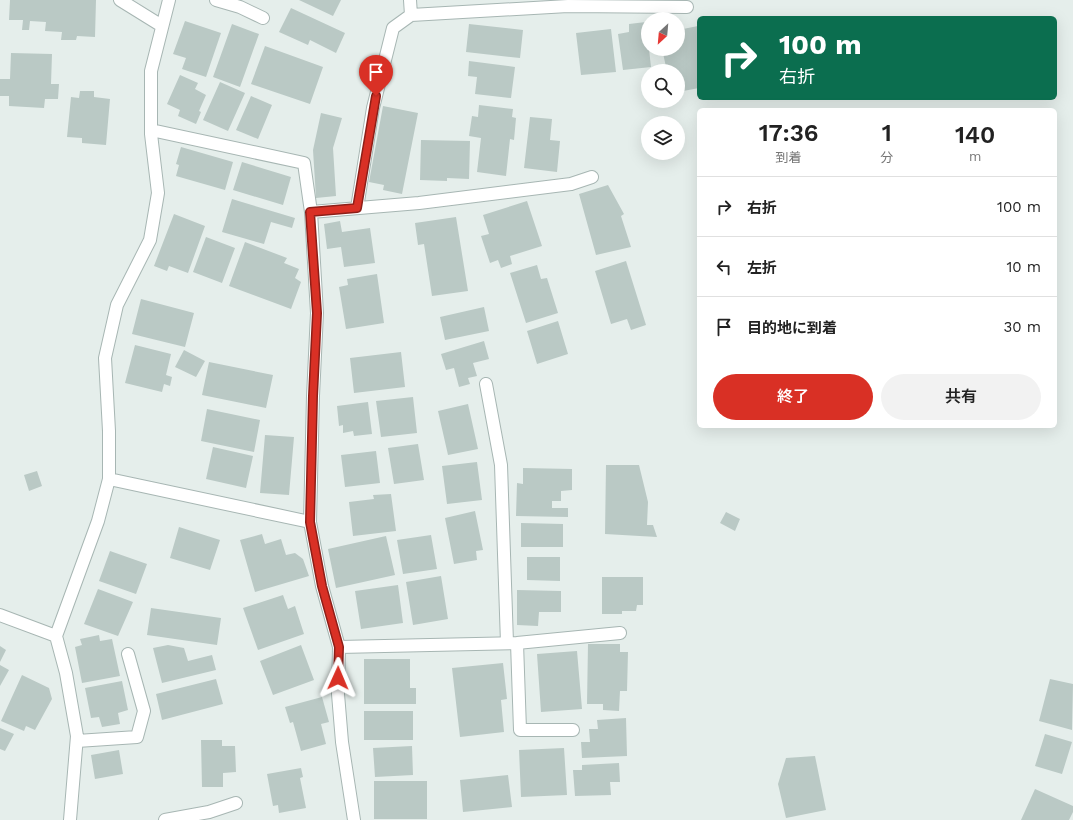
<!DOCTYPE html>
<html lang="ja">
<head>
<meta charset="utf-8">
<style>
  body { margin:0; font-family:"Work Sans","Noto Sans JP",sans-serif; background:#f2f2f2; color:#222; height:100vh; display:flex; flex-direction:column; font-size:15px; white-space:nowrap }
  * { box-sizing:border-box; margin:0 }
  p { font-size:13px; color:#767676 }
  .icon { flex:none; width:22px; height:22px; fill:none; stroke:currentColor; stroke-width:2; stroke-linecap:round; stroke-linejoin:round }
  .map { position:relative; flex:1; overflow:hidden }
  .sheet { position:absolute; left:697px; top:108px; width:360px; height:320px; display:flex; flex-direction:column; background:#fff; border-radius:6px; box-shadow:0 4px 16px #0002 }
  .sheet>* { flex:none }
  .hud { position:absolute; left:697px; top:16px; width:360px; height:84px; border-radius:6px; box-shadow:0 4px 16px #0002; background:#0b6e4f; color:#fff; overflow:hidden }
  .needle { width:26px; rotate:206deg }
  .fabs { position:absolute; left:641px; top:12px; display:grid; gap:8px }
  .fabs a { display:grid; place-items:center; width:44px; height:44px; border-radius:50%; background:#fff; box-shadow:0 4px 16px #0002; font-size:20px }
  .pin { position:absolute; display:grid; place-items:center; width:34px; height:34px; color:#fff; margin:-41px -17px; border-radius:50% 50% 50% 0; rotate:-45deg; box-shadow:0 0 4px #0007 }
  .pin .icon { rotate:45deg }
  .me { position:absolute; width:44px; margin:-22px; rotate:1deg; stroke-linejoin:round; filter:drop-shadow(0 0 3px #0008) }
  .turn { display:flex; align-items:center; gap:14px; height:84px; padding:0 16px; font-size:18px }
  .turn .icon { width:52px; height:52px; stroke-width:2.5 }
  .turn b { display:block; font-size:28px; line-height:34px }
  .eta { display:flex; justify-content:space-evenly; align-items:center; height:68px; text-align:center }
  .eta b { font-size:24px; font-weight:600; line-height:28px }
  .action { display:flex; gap:8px; margin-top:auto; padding:8px 16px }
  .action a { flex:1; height:46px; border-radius:24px; background:#d93025; color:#fff; font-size:16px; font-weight:600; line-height:46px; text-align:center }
  .action a+a { background:#f2f2f2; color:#222 }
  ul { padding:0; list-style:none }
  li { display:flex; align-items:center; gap:12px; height:60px; padding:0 16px; border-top:1px solid #e0e0e0 }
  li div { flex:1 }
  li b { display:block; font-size:15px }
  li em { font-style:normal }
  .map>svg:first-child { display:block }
  .building { fill:#bac9c5 }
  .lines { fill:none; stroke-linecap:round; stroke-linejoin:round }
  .street-casing { stroke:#a7b6b3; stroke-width:14 }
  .street { stroke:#fff; stroke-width:12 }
  .route-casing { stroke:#8d1f18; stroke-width:10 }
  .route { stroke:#d93025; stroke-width:7 }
</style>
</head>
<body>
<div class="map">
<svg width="1073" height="820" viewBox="0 0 1073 820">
  <rect width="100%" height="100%" fill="#e5eeeb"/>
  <path class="building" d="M 10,0 L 96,0 L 95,37 L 77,36 L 76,40 L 61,40 L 62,32 L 45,31 L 46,22 L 30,21 L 29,30 L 22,30 L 23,20 L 9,20 Z
    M 299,0 L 341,0 L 333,16 Z
    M 291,8 L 345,33 L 336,53 L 310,40 L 308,45 L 279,32 Z
    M 185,21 L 221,33 L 206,77 L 182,69 L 186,58 L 173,54 Z
    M 646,22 L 648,49 L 649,49 L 651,67 L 623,70 L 618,34 L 629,32 L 629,24 Z
    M 232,24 L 259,34 L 240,87 L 213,77 Z
    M 469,24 L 523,30 L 520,58 L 466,52 Z
    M 698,26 L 699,32 L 699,88 L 678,92 L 678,71 L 667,71 L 662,49 L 678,49 L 678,30 Z
    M 611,29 L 616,72 L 581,75 L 576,33 Z
    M 265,46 L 323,67 L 310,104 L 251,84 Z
    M 11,53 L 52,54 L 51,84 L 59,84 L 58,99 L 45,99 L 44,108 L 9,106 L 9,96 L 0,96 L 0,79 L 10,79 Z
    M 469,61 L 515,67 L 511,98 L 475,94 L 477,77 L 468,76 Z
    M 180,75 L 198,83 L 195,89 L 206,95 L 199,111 L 201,112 L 196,124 L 178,116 L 180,110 L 167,104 Z
    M 220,82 L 245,93 L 228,131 L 203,120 Z
    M 80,91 L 94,91 L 94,97 L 110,99 L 106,145 L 82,143 L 82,138 L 67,137 L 71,97 L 79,98 Z
    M 251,96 L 272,105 L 258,139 L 236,130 Z
    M 479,105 L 513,109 L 512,117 L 516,118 L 514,140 L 510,139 L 506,176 L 477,172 L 481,138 L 469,136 L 472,116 L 478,117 Z
    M 383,106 L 418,113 L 402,194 L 383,190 L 384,185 L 369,182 Z
    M 321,113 L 342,118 L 333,148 L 336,196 L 316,198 L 313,150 Z
    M 530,117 L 552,119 L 550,140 L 560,141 L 557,172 L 524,168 Z
    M 421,140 L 470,141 L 469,179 L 447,178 L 447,181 L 420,180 Z
    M 181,147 L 233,162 L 225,190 L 176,176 L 179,165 L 176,164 Z
    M 242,162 L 291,177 L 283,205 L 233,190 Z
    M 608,185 L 624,214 L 621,216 L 631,247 L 596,255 L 579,194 Z
    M 232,199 L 295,218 L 292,228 L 271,222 L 264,244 L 222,232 Z
    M 527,201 L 542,246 L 510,256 L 512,264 L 501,268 L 498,260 L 490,263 L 481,236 L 489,234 L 483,215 Z
    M 174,214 L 205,226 L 188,273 L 169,266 L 167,271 L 154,266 Z
    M 456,217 L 468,291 L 432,296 L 424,244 L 418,245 L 415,223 Z
    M 340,221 L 342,232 L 370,228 L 375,263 L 344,267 L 341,247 L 327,249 L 324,224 Z
    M 206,237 L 235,248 L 222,283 L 193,272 Z
    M 245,242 L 287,258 L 284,263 L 299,269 L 295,278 L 301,282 L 291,309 L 229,286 Z
    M 626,261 L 646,325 L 631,330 L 627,319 L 611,324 L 595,271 Z
    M 537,265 L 541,279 L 547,278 L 558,313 L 526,323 L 510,273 Z
    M 377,274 L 384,323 L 346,329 L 339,287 L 348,285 L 347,279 Z
    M 141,299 L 194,313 L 185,347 L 132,334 Z
    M 484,307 L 489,331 L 445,340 L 440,317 Z
    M 558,321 L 568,354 L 537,364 L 527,331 Z
    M 484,341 L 489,359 L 473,363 L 477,376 L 468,378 L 470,384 L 459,387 L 454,368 L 446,370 L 441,354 Z
    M 135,345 L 171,354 L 166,375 L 172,377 L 170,386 L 164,384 L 162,392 L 125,383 Z
    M 184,350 L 205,361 L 196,377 L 175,367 Z
    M 401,352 L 405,387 L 354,393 L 350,358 Z
    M 209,362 L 273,375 L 266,408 L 202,395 Z
    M 413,397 L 417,433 L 381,437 L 376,401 Z
    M 368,402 L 372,434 L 354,436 L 353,431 L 343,433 L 343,425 L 339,426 L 337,406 Z
    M 468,404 L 478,449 L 448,455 L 438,411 Z
    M 207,409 L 260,420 L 254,452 L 201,441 Z
    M 265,435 L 294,437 L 289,495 L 260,493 Z
    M 418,444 L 424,480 L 394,484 L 388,448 Z
    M 213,447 L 253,456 L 246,488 L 206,479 Z
    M 376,451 L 380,483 L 345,487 L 341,455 Z
    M 477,462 L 482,500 L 447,504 L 442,466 Z
    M 606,465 L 639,465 L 648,502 L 647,525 L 653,525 L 657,537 L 605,534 Z
    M 523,468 L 572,469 L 572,490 L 561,491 L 561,501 L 552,501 L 552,508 L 568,508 L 568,517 L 516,516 L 517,483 L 523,484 Z
    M 37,471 L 42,486 L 29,491 L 24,475 Z
    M 391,494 L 396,531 L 353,536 L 349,502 L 374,499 L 373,495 Z
    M 475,511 L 483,550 L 476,551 L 477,560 L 454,564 L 445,518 Z
    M 726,512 L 740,519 L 735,531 L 720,523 Z
    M 521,523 L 563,524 L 563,547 L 521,547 Z
    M 179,527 L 220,540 L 210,570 L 170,558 Z
    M 262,534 L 265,544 L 281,539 L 286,555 L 295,553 L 303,559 L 309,576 L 255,592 L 240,540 Z
    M 431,535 L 437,569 L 403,574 L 397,540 Z
    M 386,536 L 395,575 L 336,588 L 328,549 Z
    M 110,551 L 147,564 L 136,594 L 99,581 Z
    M 527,557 L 560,557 L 560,581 L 527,580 Z
    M 441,576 L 448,619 L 413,625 L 406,582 Z
    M 602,577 L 643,577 L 643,605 L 637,605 L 636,611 L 622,611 L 622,614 L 602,614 Z
    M 398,585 L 403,623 L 361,629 L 355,591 Z
    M 98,589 L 133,602 L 118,636 L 84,624 Z
    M 517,590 L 561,591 L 561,612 L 539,612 L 538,626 L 517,625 Z
    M 283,595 L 288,609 L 295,606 L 304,634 L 258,650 L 243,608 Z
    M 151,608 L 221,618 L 217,645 L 147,635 Z
    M 99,635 L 100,641 L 112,639 L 120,676 L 82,683 L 75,647 L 82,645 L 80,639 Z
    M 588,644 L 620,644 L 620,652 L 628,652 L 627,691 L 620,691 L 619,711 L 603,710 L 603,704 L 587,704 Z
    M 168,645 L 184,648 L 188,661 L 212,655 L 216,670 L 162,683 L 153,648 Z
    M 301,645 L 314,680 L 273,695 L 260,661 Z
    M 0,646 L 6,650 L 0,662 Z
    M 577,651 L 582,709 L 541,712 L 537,654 Z
    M 364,659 L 410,659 L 410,688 L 416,688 L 416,704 L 364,704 Z
    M 503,663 L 507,699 L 501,700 L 504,732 L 460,737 L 452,668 Z
    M 0,665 L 9,670 L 0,686 Z
    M 22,675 L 49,688 L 52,699 L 35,730 L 26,726 L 24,731 L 1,721 Z
    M 216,679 L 223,704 L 162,720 L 156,694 Z
    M 1050,679 L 1073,684 L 1072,730 L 1039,721 Z
    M 122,681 L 128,710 L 118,713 L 120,724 L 102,727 L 99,717 L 91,718 L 85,688 Z
    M 322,697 L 329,722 L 321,724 L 326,744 L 301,751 L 293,722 L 290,723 L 285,707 Z
    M 364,711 L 413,711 L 413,740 L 364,740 Z
    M 626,718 L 627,756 L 582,758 L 581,742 L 590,742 L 589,729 L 598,729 L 597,720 Z
    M 0,728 L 14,734 L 5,751 L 0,749 Z
    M 1045,734 L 1072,742 L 1062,774 L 1035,766 Z
    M 201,740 L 222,740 L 222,746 L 235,746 L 236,772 L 223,773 L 223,787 L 202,787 Z
    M 412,746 L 413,775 L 375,777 L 373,748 Z
    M 564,748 L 567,795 L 521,797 L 519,750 Z
    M 119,750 L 123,774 L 95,779 L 91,755 Z
    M 815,756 L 826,810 L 786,818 L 778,784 L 786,758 Z
    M 619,763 L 620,782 L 610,782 L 611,795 L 575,796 L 573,770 L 582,770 L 582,765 Z
    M 301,768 L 303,777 L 300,778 L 306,808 L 279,813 L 278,805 L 273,806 L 267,774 Z
    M 508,775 L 512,807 L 463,812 L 460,780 Z
    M 374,781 L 427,781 L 427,819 L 374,819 Z
    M 1035,789 L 1073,806 L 1073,812 L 1069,820 L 1021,820 Z"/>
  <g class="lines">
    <g class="street-casing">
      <path id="street" d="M 120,0 L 162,26
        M 216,0 L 240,7 L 263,18
        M 410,0 L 411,15
        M 151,130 L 304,163 L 311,212
        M 592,177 L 571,184 L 419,203 L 311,212 L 317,313 L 313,396 L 310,522 L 322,586 L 339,647 L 517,643 L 620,633
        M 357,208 L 373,108 L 393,28 L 411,15 L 568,6 L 687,7
        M 486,384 L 501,465 L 507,643
        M 109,479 L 310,522
        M 0,615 L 56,636
        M 517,643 L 520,730 L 573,730
        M 339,647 L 338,694 L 342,742 L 354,820
        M 77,741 L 137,737 L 144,711 L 128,654
        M 70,820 L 77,736 L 66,673 L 56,636 L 98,521 L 109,479 L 109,431 L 105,358 L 117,305 L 150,240 L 158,193 L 151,134 L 151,71 L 169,0
        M 165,820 L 209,812 L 236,803"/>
    </g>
    <use href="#street" class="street"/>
  </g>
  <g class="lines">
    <g class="route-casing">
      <path id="route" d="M 338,678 L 339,647 L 322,586 L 310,522 L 313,396 L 317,313 L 310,212 L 357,208 L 376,96"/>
    </g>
    <use href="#route" class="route"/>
  </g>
</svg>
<div class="fabs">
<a><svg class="needle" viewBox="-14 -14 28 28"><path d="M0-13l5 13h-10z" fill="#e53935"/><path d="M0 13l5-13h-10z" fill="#767676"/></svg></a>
<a><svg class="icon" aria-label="search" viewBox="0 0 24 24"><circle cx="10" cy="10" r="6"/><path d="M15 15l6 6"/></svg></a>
<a><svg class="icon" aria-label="layers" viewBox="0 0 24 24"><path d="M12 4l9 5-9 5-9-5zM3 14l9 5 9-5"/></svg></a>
</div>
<div class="pin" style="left:376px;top:96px;background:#d93025"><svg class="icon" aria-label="arrive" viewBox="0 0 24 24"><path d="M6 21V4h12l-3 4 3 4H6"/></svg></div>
<svg class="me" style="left:338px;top:678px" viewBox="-20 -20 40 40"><path d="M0-17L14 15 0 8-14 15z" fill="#d93025" stroke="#fff" stroke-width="4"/></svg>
<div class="hud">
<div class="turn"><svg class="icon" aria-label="right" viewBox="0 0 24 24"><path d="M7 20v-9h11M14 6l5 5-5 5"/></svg><div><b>100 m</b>右折</div></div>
</div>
<section class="sheet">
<div class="eta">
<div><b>17:36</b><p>到着</p></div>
<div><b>1</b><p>分</p></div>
<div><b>140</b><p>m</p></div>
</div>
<ul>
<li><svg class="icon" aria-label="right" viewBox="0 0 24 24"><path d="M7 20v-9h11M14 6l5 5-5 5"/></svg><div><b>右折</b></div><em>100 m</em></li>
<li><svg class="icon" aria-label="left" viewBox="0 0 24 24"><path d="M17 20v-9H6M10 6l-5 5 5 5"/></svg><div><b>左折</b></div><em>10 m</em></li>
<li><svg class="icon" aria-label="arrive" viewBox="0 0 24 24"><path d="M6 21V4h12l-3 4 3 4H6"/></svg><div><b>目的地に到着</b></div><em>30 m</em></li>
</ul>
<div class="action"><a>終了</a><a>共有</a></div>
</section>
</div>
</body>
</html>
